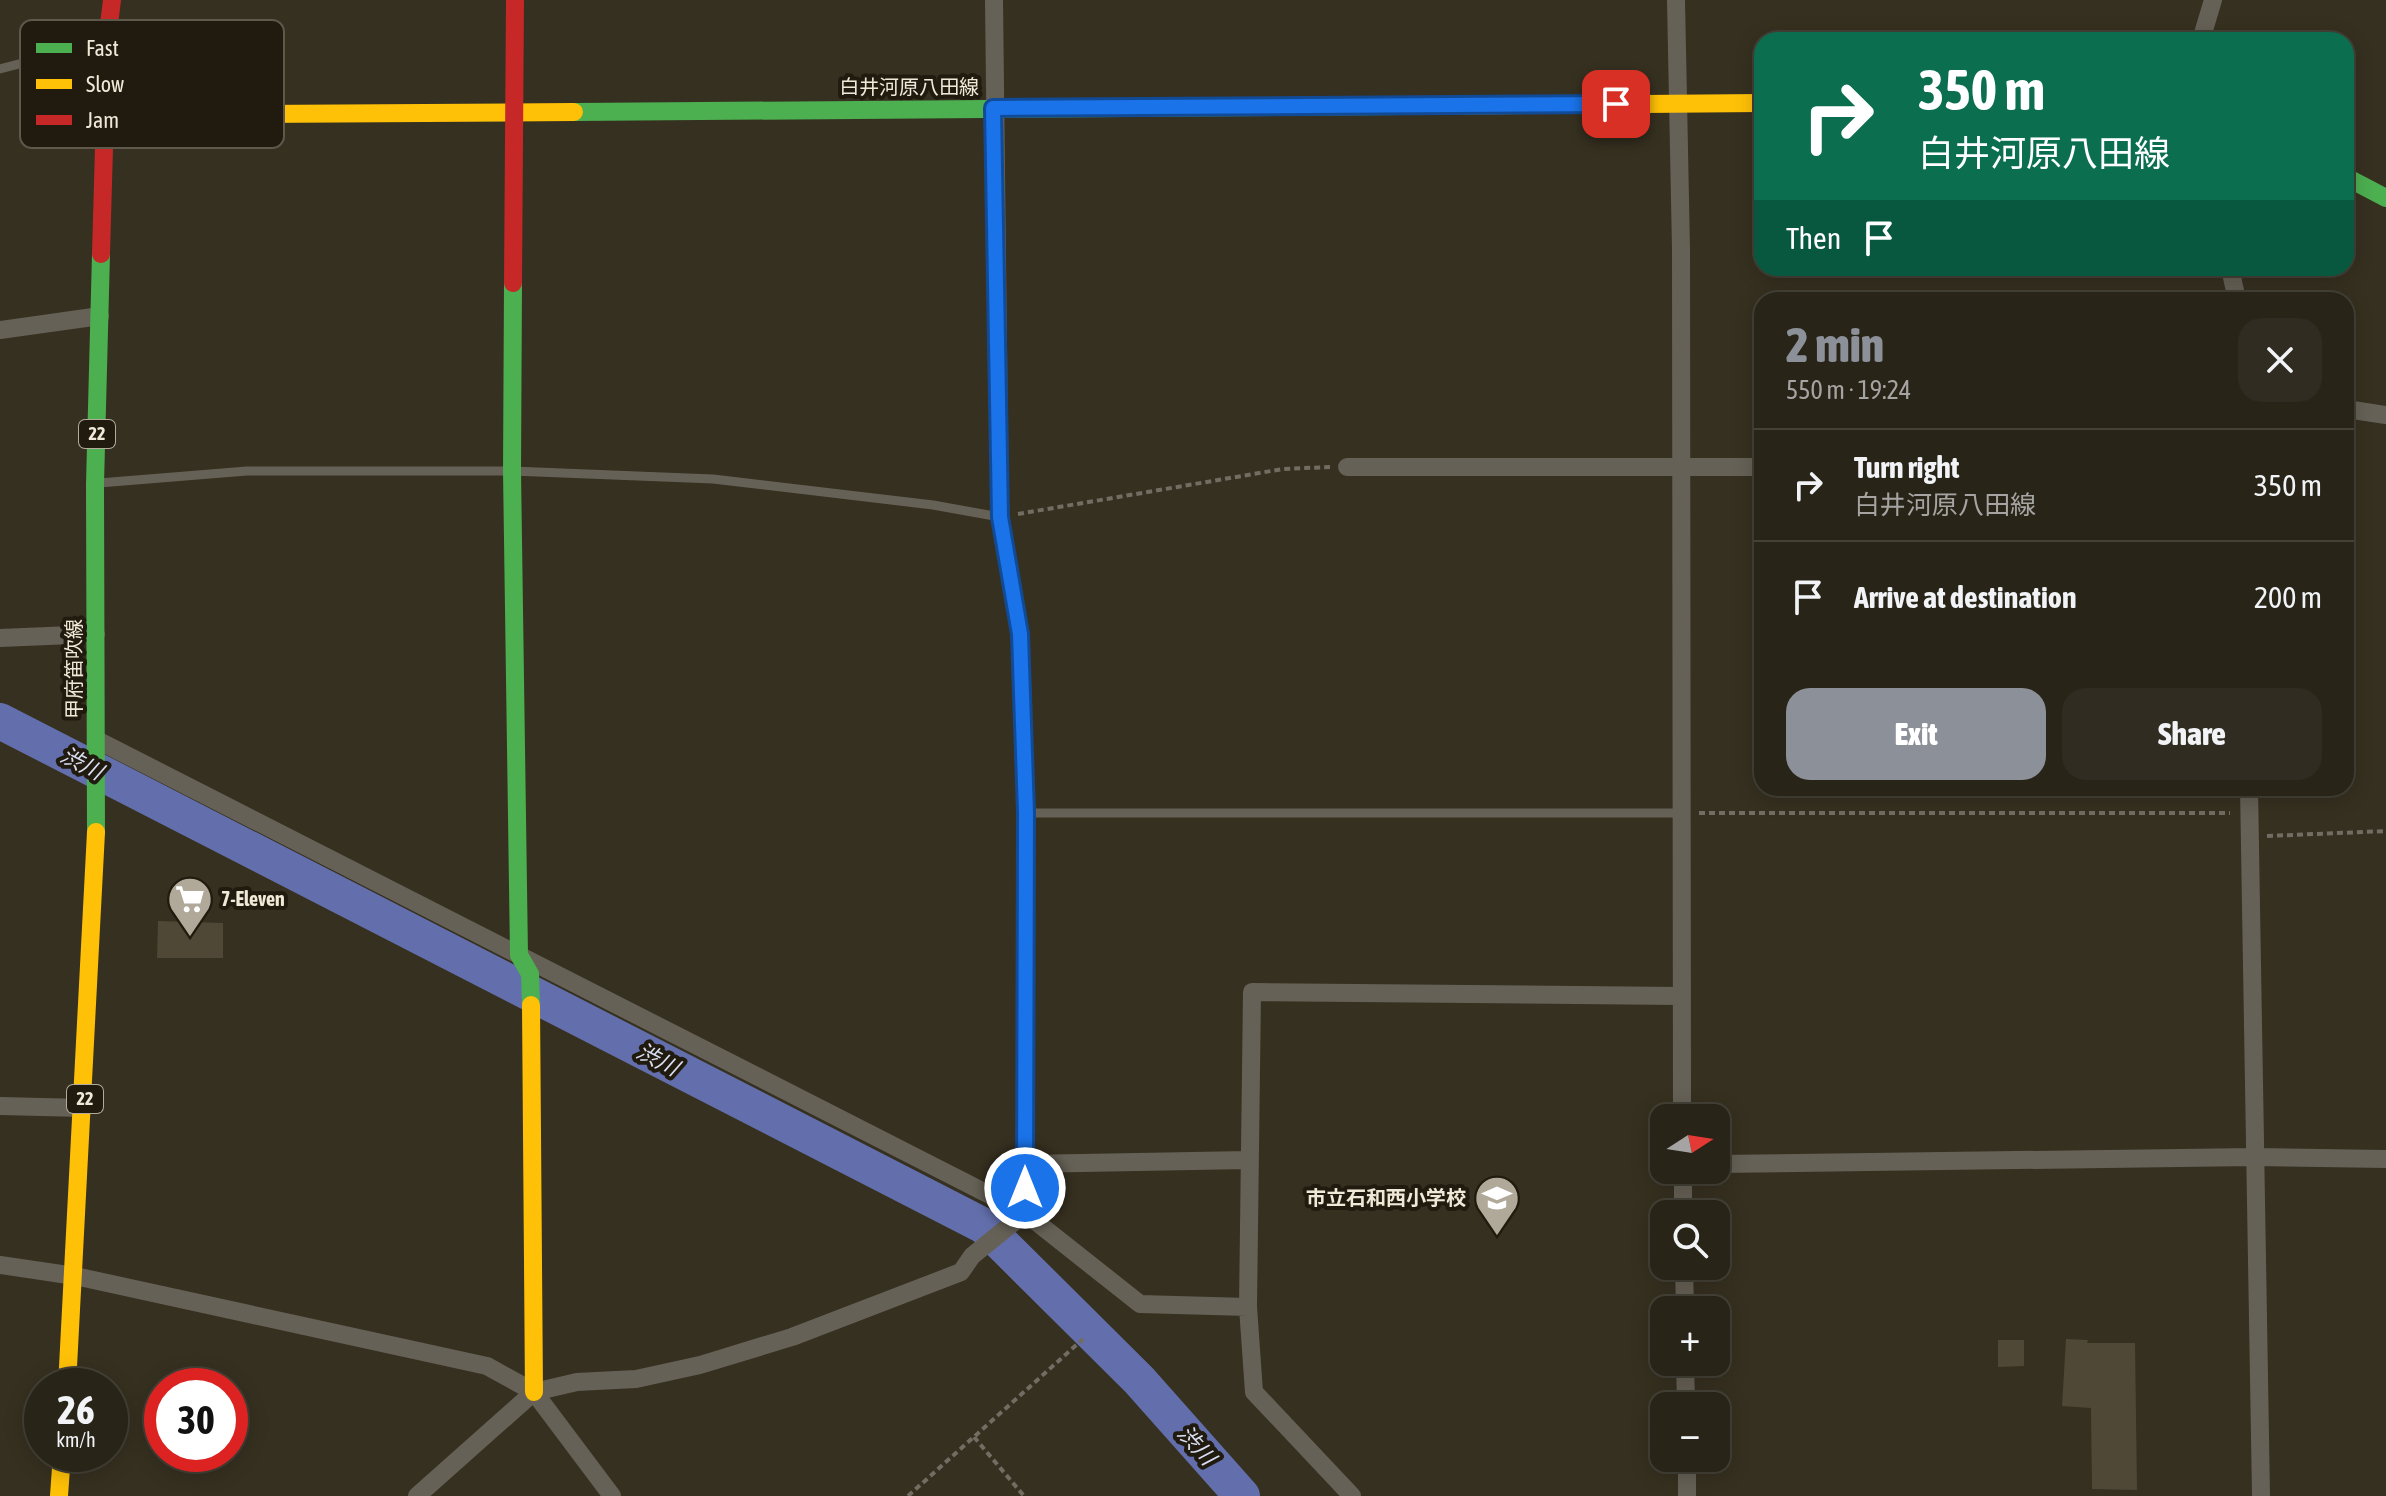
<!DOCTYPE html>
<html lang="en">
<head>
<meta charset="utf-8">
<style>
  body { margin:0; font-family:"Asap Condensed","Noto Sans JP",sans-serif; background:#302c21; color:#f1f3f6; height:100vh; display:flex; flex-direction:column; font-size:30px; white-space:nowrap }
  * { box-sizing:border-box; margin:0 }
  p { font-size:26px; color:#a5a4a2 }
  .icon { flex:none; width:44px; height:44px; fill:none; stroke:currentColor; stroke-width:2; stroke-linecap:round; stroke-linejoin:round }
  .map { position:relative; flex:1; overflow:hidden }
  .panel { position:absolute; left:1754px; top:292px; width:600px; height:504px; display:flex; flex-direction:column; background:#282418; border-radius:24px; box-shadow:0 4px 20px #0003,0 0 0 2px #444137 }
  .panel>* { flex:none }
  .guide { position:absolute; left:1754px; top:32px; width:600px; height:244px; border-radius:24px; box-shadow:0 4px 20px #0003,0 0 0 2px #444137; background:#0b6e4f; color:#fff; overflow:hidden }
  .needle { width:52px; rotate:78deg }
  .controls { position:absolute; left:1650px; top:1104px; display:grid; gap:16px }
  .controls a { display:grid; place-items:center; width:80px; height:80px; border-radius:16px; background:#282418; box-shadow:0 4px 20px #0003,0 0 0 2px #444137; font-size:40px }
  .speed { position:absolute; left:24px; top:1368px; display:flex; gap:16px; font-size:40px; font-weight:700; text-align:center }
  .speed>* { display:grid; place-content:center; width:104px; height:104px; border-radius:50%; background:#282418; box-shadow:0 4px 20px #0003,0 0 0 2px #444137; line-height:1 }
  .speed small { font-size:20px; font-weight:400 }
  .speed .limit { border:12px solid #d22; background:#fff; color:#111 }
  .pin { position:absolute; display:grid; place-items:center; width:68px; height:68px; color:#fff; margin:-34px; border-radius:16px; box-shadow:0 4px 12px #0006 }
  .me { position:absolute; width:88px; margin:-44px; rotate:0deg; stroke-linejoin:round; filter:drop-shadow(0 0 6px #0008) }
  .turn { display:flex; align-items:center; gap:28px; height:168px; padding:0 32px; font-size:36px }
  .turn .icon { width:104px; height:104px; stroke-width:2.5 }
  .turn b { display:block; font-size:56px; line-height:68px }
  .then { display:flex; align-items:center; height:76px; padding:0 32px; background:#0003; gap:16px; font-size:30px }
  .round { display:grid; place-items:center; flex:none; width:84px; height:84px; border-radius:24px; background:#302c21 }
  .summary { display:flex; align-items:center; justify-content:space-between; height:136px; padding:0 32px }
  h1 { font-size:48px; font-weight:800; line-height:60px; color:#8c9099 }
  .primary-button { display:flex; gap:16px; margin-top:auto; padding:16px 32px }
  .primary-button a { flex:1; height:92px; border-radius:24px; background:#8c9099; color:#fff; font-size:32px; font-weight:800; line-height:92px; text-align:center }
  .primary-button a+a { background:#302c21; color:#f1f3f6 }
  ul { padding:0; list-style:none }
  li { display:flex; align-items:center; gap:24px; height:112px; padding:0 32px; border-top:2px solid #444137 }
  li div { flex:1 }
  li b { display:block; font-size:30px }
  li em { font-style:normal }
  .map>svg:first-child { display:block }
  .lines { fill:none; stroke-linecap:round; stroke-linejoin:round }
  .river { stroke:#636fac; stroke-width:36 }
  .building { fill:#504836 }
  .path { stroke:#726c62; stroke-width:4; stroke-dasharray:6 4; stroke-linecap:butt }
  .lane { stroke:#666156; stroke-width:9 }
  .street { stroke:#666156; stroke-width:18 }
  .fast { stroke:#4caf50; stroke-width:18 }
  .slow { stroke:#ffc107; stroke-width:18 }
  .jam { stroke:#c62828; stroke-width:18 }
  .route-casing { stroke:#114b97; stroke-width:20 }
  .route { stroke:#1a73e8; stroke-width:14 }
  .labels { text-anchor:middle; stroke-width:8; stroke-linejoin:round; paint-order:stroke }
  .shield { fill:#211b0f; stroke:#b3ab9c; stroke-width:2 }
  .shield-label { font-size:18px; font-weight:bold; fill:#f1e9d8 }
  .street-label { font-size:20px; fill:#f1e9d8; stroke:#211b0f }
  .poi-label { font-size:20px; font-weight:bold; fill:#f1e9d8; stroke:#211b0f; text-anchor:start }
  .water-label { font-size:22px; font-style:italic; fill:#d9dff2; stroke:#211b0f }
  .key { fill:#211b0f; stroke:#5f594b; stroke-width:2 }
  .key-label { font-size:22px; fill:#f1e9d8 }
</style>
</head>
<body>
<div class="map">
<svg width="2386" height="1496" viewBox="0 0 2386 1496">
  <rect width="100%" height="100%" fill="#363020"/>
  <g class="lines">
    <path class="river" d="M 0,721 L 984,1226 L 1139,1380 L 1242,1496"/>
  </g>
  <path class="building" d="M 158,921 L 223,923 L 223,958 L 157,958 Z
    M 2066,1339 L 2088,1340 L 2087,1343 L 2135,1343 L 2137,1490 L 2092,1489 L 2091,1408 L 2062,1406 Z
    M 1998,1340 L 2024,1340 L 2024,1366 L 1998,1367 Z"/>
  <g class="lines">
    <path class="path" d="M 1018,514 L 1283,469 L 1330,467
      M 1699,813 L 2230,813
      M 2267,836 L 2386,831
      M 974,1437 L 1024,1496
      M 908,1496 L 1083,1339"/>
    <path class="lane" d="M 0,69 L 104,42
      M 99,483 L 247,471 L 512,471 L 713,479 L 933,505 L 1000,517
      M 1026,813 L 1682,813"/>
    <path class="street" d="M 994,0 L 1000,517 L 1020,634 L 1026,813 L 1025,1213
      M 1676,0 L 1681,249 L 1682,1118
      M 2201,40 L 2213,0
      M 2230,268 L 2237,300
      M 0,330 L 100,316
      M 2346,409 L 2386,415
      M 1347,467 L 1762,467
      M 0,638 L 96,634
      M 97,740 L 1025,1213 L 1140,1304 L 1248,1307
      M 2249,788 L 2261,1496
      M 0,1106 L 84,1108
      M 1026,1164 L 1248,1160
      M 1716,1164 L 2254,1157 L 2386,1159
      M 1683,1170 L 1683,1214
      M 0,1265 L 75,1276 L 487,1366 L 534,1392 L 612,1496
      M 1684,1266 L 1685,1310
      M 1685,1362 L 1686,1406
      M 1687,1458 L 1687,1496
      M 417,1496 L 534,1392 L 577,1382 L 636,1379 L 700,1365 L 792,1337 L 961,1272 L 972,1256 L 1025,1213
      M 1352,1496 L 1254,1392 L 1248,1307 L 1252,992 L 1680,996"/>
    <path class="fast" d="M 574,112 L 1400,106
      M 2346,177 L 2386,198
      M 513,283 L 512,471 L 519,955 L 530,974 L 531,1005
      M 96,832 L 95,484 L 101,254"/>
    <path class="slow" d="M 1400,106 L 1762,103
      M 105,115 L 574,112
      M 531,1005 L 534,1392
      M 67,1386 L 96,832
      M 59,1496 L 62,1454"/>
    <path class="jam" d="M 101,254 L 107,41 L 112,0
      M 513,283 L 515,0"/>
  </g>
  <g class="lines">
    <g class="route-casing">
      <path id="route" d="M 1025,1188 L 1026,813 L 1020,634 L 1000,517 L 993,108 L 1616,104"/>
    </g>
    <use href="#route" class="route"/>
  </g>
  <defs>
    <g id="supermarket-pin" transform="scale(2.3)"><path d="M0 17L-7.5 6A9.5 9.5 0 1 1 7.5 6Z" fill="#b0a898" stroke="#211b0f"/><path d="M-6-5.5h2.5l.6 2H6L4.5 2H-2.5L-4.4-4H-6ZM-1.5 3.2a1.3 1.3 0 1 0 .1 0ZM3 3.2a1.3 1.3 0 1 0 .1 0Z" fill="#fff"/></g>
    <g id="school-pin" transform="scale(2.3)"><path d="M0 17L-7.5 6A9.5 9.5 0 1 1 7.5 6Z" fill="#b0a898" stroke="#211b0f"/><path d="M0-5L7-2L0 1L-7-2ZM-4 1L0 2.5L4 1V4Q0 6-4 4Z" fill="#fff"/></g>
  </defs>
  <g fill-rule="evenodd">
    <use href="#supermarket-pin" x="190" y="899"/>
    <use href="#school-pin" x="1497" y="1198"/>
  </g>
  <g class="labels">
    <g class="shield">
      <rect x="79" y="420" width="36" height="28" rx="6"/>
      <rect x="67" y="1085" width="36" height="28" rx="6"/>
    </g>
    <g class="shield-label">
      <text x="97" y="440">22</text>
      <text x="85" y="1105">22</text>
    </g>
    <g class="street-label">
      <text x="909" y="94">白井河原八田線</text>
      <text transform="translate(74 669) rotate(-90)" y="7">甲府笛吹線</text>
    </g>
    <g class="poi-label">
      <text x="221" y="906">7-Eleven</text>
      <text x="1466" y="1205" text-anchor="end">市立石和西小学校</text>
    </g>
    <g class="water-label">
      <text transform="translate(82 763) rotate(27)" y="8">渋川</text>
      <text transform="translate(658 1059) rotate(27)" y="8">渋川</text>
      <text transform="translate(1197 1445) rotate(48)" y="8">渋川</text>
    </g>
  </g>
  <rect x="20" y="20" width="264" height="128" rx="12" class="key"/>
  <rect x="36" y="43" width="36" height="10" fill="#4caf50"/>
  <rect x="36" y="79" width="36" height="10" fill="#ffc107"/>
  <rect x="36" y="115" width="36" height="10" fill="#c62828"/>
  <g class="key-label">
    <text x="86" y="56">Fast</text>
    <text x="86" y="92">Slow</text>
    <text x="86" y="128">Jam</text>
  </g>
</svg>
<div class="controls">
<a><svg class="needle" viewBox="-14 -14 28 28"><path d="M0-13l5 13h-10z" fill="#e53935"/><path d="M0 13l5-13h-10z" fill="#a5a4a2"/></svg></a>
<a><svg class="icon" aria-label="search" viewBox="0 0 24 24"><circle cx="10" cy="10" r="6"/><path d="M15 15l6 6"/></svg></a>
<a>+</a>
<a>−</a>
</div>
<div class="speed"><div>26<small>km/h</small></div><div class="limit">30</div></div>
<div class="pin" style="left:1616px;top:104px;background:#d93025"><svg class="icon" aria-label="arrive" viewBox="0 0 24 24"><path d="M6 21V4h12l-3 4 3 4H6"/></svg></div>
<svg class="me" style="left:1025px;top:1188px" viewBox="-20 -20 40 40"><circle r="17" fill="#1a73e8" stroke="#fff" stroke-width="3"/><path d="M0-11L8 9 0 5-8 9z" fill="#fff"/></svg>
<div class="guide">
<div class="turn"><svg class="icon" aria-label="right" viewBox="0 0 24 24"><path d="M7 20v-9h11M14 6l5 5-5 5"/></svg><div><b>350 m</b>白井河原八田線</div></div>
<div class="then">Then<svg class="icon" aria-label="arrive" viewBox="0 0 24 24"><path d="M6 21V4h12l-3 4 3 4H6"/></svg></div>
</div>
<section class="panel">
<div class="summary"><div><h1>2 min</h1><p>550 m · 19:24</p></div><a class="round"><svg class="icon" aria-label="close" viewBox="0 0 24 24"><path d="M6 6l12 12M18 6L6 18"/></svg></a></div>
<ul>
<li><svg class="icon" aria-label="right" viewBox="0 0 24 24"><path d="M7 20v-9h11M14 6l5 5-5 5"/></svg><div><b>Turn right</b><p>白井河原八田線</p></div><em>350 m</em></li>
<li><svg class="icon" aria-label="arrive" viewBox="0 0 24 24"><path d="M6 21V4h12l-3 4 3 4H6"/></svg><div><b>Arrive at destination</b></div><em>200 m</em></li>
</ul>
<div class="primary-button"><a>Exit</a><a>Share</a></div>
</section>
</div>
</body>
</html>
